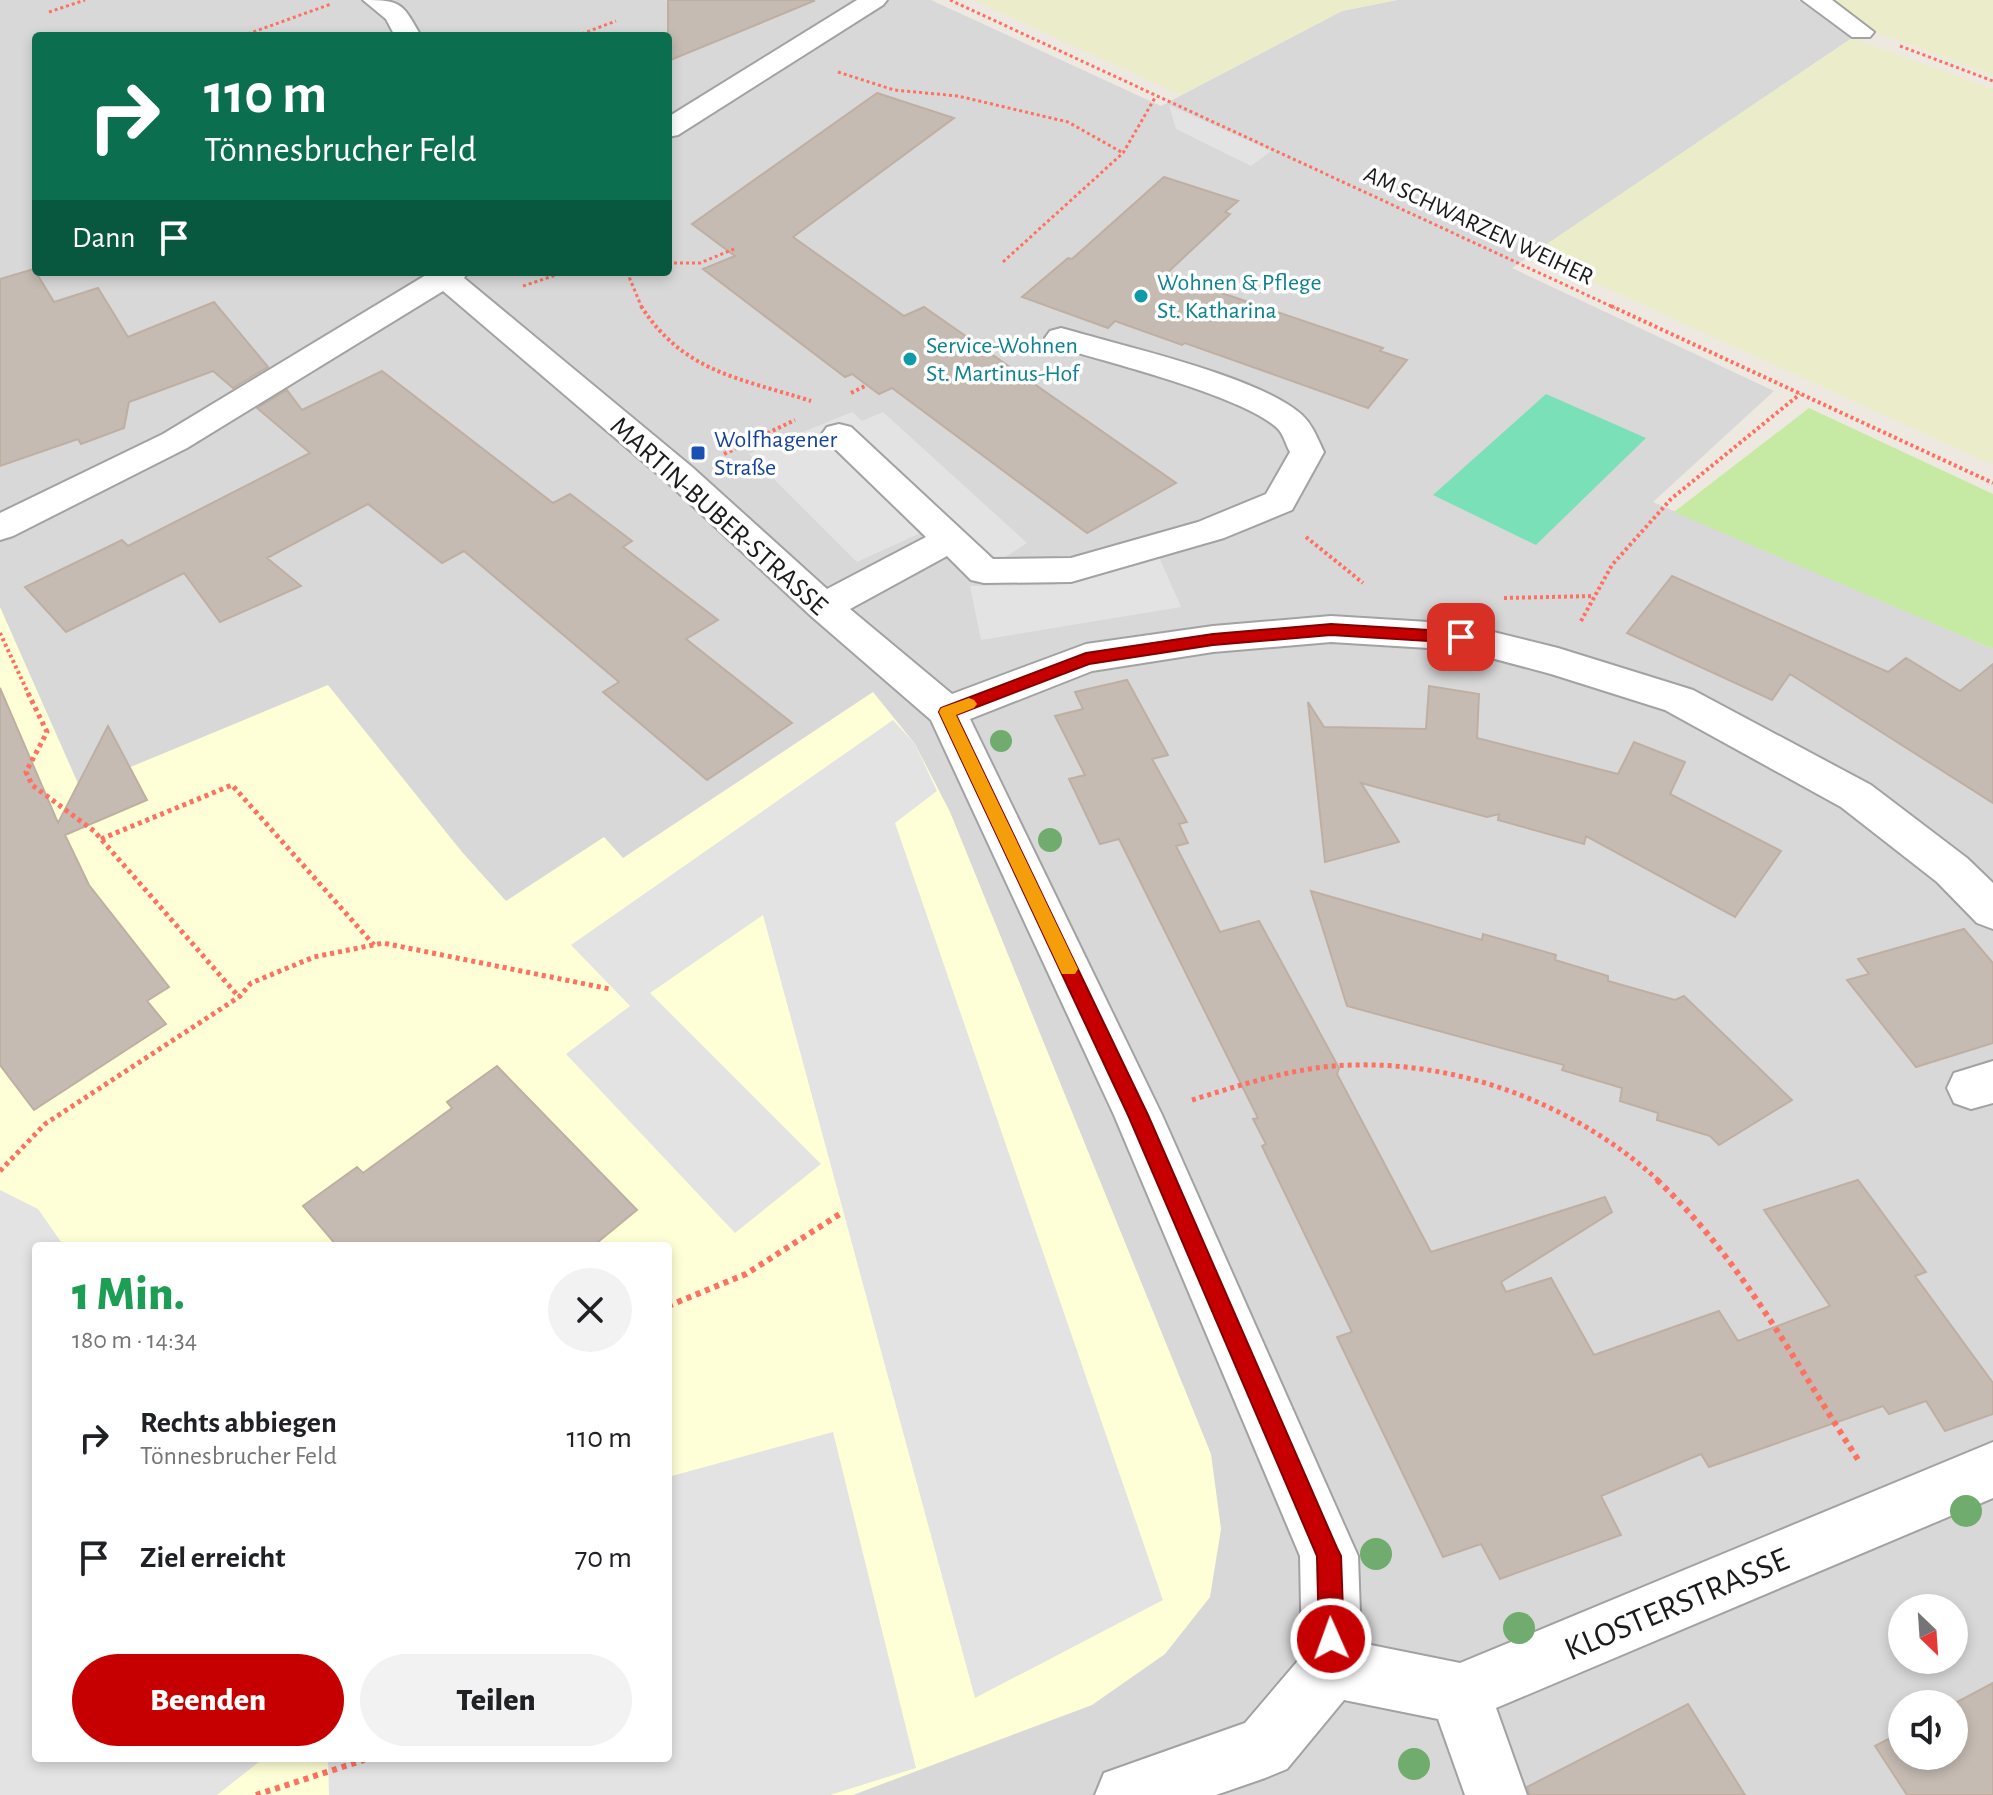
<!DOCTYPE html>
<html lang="de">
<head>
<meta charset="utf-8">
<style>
  body { margin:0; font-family:"Alegreya Sans",sans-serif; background:#f2f2f2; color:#202124; height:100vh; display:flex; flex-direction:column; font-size:30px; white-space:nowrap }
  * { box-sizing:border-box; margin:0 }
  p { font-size:26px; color:#757577 }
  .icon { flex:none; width:44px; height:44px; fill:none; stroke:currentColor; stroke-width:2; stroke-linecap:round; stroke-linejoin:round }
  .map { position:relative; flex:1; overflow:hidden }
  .panel { position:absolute; left:32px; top:1242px; width:640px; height:520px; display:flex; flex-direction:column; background:#fff; border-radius:8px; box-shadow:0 4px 12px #0003 }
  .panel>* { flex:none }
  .banner { position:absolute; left:32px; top:32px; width:640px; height:244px; border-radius:8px; box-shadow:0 4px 12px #0003; background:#0b6e4f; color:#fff; overflow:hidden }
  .needle { width:52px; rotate:155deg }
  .controls { position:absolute; left:1888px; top:1594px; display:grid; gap:16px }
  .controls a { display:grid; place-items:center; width:80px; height:80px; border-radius:50%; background:#fff; box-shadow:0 4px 12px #0003; font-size:40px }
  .pin { position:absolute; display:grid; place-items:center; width:68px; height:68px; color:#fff; margin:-34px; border-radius:16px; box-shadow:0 4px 12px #0006 }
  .me { position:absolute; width:88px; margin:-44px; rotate:358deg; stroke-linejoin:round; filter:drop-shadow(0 0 6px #0008) }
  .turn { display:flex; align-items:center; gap:28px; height:168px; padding:0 40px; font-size:36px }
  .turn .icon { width:104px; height:104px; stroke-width:2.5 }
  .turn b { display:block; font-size:56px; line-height:68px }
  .then { display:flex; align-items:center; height:76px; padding:0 40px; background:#0003; gap:16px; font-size:30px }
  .round { display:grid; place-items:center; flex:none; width:84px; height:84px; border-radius:42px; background:#f2f2f2 }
  .head { display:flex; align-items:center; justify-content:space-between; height:136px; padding:0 40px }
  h1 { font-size:48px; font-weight:800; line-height:60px; color:#1e9e55 }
  .button { display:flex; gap:16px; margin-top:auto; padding:16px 40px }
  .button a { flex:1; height:92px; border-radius:48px; background:#c60001; color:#fff; font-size:32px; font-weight:800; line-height:92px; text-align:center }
  .button a+a { background:#f2f2f2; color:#202124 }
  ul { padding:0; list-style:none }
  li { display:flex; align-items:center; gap:24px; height:120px; padding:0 40px }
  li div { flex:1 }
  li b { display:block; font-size:30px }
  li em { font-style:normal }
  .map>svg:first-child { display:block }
  .residential { fill:#d9d8d8; fill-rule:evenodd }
  .education { fill:#ffffd7; fill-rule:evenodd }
  .farmland { fill:#ebedca }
  .grass { fill:#c6eaa3 }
  .pitch { fill:#7ae0b8 }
  .parking { fill:#e3e3e3 }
  .building { fill:#c5bbb3; stroke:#bfafa2; stroke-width:2 }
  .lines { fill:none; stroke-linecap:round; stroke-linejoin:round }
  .minor-casing { stroke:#a2a2a2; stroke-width:4 }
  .path-far3 { stroke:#fe7061; stroke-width:3; stroke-dasharray:3 3; stroke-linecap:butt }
  .path-far2 { stroke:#fe7061; stroke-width:4; stroke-dasharray:3 3; stroke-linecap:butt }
  .path-far1 { stroke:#fe7061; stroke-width:5; stroke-dasharray:4 4; stroke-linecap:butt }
  .path { stroke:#fe7061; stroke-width:6; stroke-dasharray:5 5; stroke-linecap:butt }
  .minor { fill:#fff; fill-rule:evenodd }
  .tree { fill:#6fac6e }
  .route { fill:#c60001; stroke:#810001; stroke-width:2 }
  .slow { fill:#f59e0b }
  .culture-dot { fill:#0f9aa8; stroke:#fff; stroke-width:3 }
  .transit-dot { fill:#1a4fb4; stroke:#fff; stroke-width:3 }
  .labels { text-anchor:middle; stroke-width:7; stroke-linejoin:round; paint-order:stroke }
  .far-street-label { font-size:24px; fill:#1b1b1b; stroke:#fff }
  .far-culture-label { font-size:24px; fill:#0d838f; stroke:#fff; text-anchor:start }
  .far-transit-label { font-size:24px; fill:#164399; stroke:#fff; text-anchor:start }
  .street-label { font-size:28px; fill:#1b1b1b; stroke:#fff }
  .near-street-label { font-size:34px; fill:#1b1b1b; stroke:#fff }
</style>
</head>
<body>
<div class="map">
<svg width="1993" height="1795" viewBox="0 0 1993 1795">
  <rect width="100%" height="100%" fill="#ede9e0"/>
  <path class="residential" d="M 0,0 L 931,0 L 1161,106 L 1342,11 L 1397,0 L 1798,0 L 1852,38 L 1512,268 L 1774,391 L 1653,502 L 1993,649 L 1993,1795 L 0,1795 ZM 36,36 L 668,36 L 668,272 L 36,272 ZM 36,1246 L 668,1246 L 668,1758 L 36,1758 ZM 1902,1608 L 1954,1608 L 1954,1660 L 1902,1660 ZM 1902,1704 L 1954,1704 L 1954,1756 L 1902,1756 Z"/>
  <path class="education" d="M 0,607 L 80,788 L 328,685 L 462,852 L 506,901 L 604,837 L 623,858 L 873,692 L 915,744 L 950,812 L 1211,1454 L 1221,1529 L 1210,1597 L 1165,1654 L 1092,1705 L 853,1795 L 0,1795 ZM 36,1246 L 668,1246 L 668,1758 L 36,1758 Z"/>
  <path class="farmland" d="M 973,0 L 1397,0 L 1342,11 L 1181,95 Z
    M 1830,0 L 1993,0 L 1993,75 L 1873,31 Z
    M 1852,38 L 1993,89 L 1993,465 L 1532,254 Z"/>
  <path class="grass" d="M 1809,408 L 1993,494 L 1993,649 L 1674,512 Z"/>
  <path class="pitch" d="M 1546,394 L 1646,438 L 1536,545 L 1433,495 Z"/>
  <path class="parking" d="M 1169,105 L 1271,151 L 1251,166 L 1176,129 Z
    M 852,412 L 862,421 L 883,412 L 1027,543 L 984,571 L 936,526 L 857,562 L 749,454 Z
    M 1159,557 L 1181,607 L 981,640 L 970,586 L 1054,585 Z
    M 893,720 L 915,744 L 937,791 L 895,823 L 1163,1600 L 975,1698 L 763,915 L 650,993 L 821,1164 L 735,1233 L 566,1054 L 630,1006 L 571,945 Z
    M 0,1190 L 38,1209 L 64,1246 L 36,1246 L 36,1758 L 264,1758 L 217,1795 L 0,1795 Z
    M 833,1432 L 916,1768 L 830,1795 L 329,1795 L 328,1758 L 668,1758 L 668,1477 Z"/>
  <path class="building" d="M 668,0 L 813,0 L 814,1 L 668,61 Z
    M 877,93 L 954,118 L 793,237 L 904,316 L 924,307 L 1176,483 L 1087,533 L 892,388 L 879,394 L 852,374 L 845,377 L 703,269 L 735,256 L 692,224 Z
    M 1164,177 L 1238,201 L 1225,212 L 1230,214 L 1166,274 L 1383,348 L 1380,351 L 1407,360 L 1368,408 L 1185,343 L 1182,345 L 1115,321 L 1108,328 L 1022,297 L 1068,258 L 1072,259 Z
    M 34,269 L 54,302 L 98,288 L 128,337 L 214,302 L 268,367 L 233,388 L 213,371 L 129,402 L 124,428 L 81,444 L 78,439 L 0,466 L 0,279 Z
    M 382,371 L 553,503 L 570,494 L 632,541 L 623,547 L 718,620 L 686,639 L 792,723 L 707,780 L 603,692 L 619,682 L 464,551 L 442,563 L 368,504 L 267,558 L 301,586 L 220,622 L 184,573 L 66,632 L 25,587 L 122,540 L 128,546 L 310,453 L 257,408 L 287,390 L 302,410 Z
    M 1672,576 L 1888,672 L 1906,658 L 1960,691 L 1993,664 L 1993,803 L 1790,674 L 1772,700 L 1627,633 Z
    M 1127,680 L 1168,755 L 1152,759 L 1187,822 L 1179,824 L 1188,843 L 1176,846 L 1220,932 L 1259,921 L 1339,1068 L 1337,1074 L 1431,1252 L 1605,1197 L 1612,1212 L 1501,1282 L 1506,1292 L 1551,1278 L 1594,1355 L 1719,1311 L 1738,1341 L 1830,1306 L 1764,1210 L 1858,1180 L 1926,1272 L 1915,1276 L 1993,1383 L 1993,1414 L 1945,1431 L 1926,1401 L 1889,1414 L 1883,1406 L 1709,1467 L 1701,1454 L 1601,1496 L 1621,1535 L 1500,1579 L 1481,1544 L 1443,1557 L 1337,1337 L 1352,1332 L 1262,1146 L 1266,1144 L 1253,1119 L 1258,1118 L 1119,839 L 1100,844 L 1069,779 L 1085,775 L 1055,716 L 1083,709 L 1075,692 Z
    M 1429,686 L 1479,694 L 1477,738 L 1618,774 L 1634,742 L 1685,762 L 1670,794 L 1781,851 L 1735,917 L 1586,836 L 1584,844 L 1498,820 L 1499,814 L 1487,817 L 1361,783 L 1399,842 L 1325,862 L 1308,702 L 1324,727 L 1426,729 Z
    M 0,688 L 58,823 L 108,726 L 147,800 L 65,835 L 89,885 L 169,987 L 147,1001 L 166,1024 L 34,1110 L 0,1065 Z
    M 1311,891 L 1482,940 L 1483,934 L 1556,955 L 1555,960 L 1608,976 L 1608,981 L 1675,1000 L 1684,996 L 1792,1100 L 1719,1145 L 1710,1136 L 1657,1120 L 1658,1113 L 1620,1101 L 1622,1088 L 1562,1070 L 1564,1065 L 1347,1006 Z
    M 1964,929 L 1993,963 L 1993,1043 L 1916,1067 L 1847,980 L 1869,974 L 1858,959 Z
    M 497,1066 L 637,1210 L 593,1246 L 337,1246 L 303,1206 L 357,1167 L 363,1173 L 452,1108 L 447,1102 Z
    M 1993,1683 L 1993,1795 L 1907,1795 L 1875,1746 L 1902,1732 L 1902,1756 L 1954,1756 L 1953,1704 Z
    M 1688,1704 L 1745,1795 L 1530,1795 L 1527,1787 Z"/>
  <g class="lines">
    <g class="minor-casing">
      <path id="minor" d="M 363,0 C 402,0 402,3 421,36 L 395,36 L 386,19 Z
        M 857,0 L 887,0 L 883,5 L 678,135 L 668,137 L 668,117 Z
        M 1802,0 L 1832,0 L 1874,32 L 1870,37 L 1852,37 Z
        M 424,272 L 468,272 L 464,278 L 692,467 L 827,589 L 926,537 L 827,441 L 822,434 L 827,427 L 839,424 L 851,427 L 993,559 L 1071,558 L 1198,522 L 1266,494 L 1290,452 C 1286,445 1284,436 1279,430 C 1247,396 1099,360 1050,345 L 1045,338 L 1050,331 L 1061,328 L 1072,331 C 1130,348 1260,377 1302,415 C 1313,425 1318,440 1324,452 L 1292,510 L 1224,538 L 1071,582 L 984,583 L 971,580 L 947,556 L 850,609 L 952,694 L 1086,644 L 1213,626 L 1331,616 L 1461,624 L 1558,648 L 1693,690 L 1871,785 L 1967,858 L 1993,883 L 1993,929 L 1977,923 L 1937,882 L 1841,807 L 1665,710 L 1551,674 L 1461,650 L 1331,642 L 1213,652 L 1092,671 L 970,719 L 1162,1115 L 1349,1536 L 1358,1556 L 1361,1643 L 1460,1663 L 1993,1442 L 1993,1498 L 1496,1708 L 1527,1795 L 1465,1795 L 1438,1719 L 1344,1700 L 1287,1769 L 1265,1778 L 1216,1795 L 1095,1795 L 1104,1773 L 1245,1723 L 1302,1656 L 1300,1556 L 1114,1115 L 931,720 L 811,616 L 668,483 L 443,291 L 187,448 L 13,536 L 0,540 L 0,513 L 163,434 L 426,275 Z
        M 1993,1061 L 1993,1103 L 1971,1109 L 1954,1103 L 1947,1088 L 1954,1073 Z"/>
    </g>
    <path class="path-far3" d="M 950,0 L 1615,308
      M 49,12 L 85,0
      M 242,36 L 331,4
      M 576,36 L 616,21
      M 1900,46 L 1993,81
      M 838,72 L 894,90 L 958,96 L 1068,122 L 1123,153
      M 1003,262 L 1123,153 L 1156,96
      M 668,263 L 700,263 L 734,249
      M 627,272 L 642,308
      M 523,286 L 565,272"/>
    <path class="path-far2" d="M 641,306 C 684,373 740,378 811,401
      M 1611,306 L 1993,483
      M 851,393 L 867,385
      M 724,454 L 795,420
      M 1306,537 L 1363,583
      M 1504,598 L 1594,596
      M 1581,621 L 1612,565 L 1671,499 L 1800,394
      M 0,633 L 29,695"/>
    <path class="path-far1" d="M 28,693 L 47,732 L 26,772 L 32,785 L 94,831 L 239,997
      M 101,839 L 232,785 L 374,945
      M 1192,1100 C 1244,1084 1298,1066 1353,1065 C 1464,1062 1578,1106 1660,1182
      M 0,1171 L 45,1124 L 239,997 L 251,983 L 314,957 L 383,943 L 610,989"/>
    <path class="path" d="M 1657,1180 C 1742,1259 1796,1365 1859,1461
      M 668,1306 L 746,1274 L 843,1212
      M 256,1795 L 364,1760"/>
    <use href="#minor" class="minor"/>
  </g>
  <g class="tree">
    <circle cx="1001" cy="741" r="11"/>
    <circle cx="1050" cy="840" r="12"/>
    <circle cx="1966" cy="1511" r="16"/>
    <circle cx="1376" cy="1554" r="16"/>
    <circle cx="1519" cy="1628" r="16"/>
    <circle cx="1414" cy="1764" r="16"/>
  </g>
  <path class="route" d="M 1331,624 L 1461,632 L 1469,637 L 1461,643 L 1331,635 L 1213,645 L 1089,664 L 956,715 L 1148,1115 L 1337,1548 L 1341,1556 L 1344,1639 L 1340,1648 L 1331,1652 L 1323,1648 L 1319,1639 L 1317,1556 L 1128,1115 L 939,712 L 941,708 L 1086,653 L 1213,634 Z"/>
  <path class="slow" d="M 969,698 L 974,700 L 977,704 L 974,708 L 956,715 L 1078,969 L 1075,974 L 1062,974 L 939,712 L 941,708 Z"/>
  <g class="culture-dot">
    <circle cx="1141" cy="296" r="8"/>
    <circle cx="910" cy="359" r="8"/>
  </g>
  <rect class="transit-dot" x="690" y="445" width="16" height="16" rx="4"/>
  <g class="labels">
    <g class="far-street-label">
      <text transform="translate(1479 225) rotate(25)" y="8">AM SCHWARZEN WEIHER</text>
    </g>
    <g class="far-culture-label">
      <text x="1157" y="290">Wohnen &amp; Pflege<tspan x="1157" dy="28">St. Katharina</tspan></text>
      <text x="926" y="353">Service-Wohnen<tspan x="926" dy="28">St. Martinus-Hof</tspan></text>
    </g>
    <g class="far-transit-label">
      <text x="714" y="447">Wolfhagener<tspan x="714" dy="28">Straße</tspan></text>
    </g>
    <g class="street-label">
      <text transform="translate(720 515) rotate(42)" y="10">MARTIN-BUBER-STRASSE</text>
    </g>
    <g class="near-street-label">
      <text transform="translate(1676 1603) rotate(-23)" y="12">KLOSTERSTRASSE</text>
    </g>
  </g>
</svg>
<div class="controls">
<a><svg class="needle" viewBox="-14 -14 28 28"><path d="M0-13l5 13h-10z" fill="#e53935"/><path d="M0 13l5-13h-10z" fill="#757577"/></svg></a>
<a><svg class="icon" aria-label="sound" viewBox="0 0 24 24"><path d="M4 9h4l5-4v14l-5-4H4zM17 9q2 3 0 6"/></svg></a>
</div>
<div class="pin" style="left:1461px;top:637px;background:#d93025"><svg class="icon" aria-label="arrive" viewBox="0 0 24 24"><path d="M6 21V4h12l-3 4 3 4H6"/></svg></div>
<svg class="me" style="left:1331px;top:1639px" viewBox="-20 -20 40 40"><circle r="17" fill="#c60001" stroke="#fff" stroke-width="3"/><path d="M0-11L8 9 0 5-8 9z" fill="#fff"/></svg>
<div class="banner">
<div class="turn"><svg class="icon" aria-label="right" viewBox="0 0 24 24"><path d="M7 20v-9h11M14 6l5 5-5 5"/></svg><div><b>110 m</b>Tönnesbrucher Feld</div></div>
<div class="then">Dann<svg class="icon" aria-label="arrive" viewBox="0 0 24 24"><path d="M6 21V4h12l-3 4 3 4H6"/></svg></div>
</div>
<section class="panel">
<div class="head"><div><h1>1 Min.</h1><p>180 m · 14:34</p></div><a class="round"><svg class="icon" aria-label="close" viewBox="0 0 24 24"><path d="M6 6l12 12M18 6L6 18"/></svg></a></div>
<ul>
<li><svg class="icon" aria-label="right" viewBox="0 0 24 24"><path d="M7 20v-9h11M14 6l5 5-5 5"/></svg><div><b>Rechts abbiegen</b><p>Tönnesbrucher Feld</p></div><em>110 m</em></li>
<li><svg class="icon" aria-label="arrive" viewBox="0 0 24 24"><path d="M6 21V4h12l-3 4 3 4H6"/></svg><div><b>Ziel erreicht</b></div><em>70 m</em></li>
</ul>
<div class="button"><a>Beenden</a><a>Teilen</a></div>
</section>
</div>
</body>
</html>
